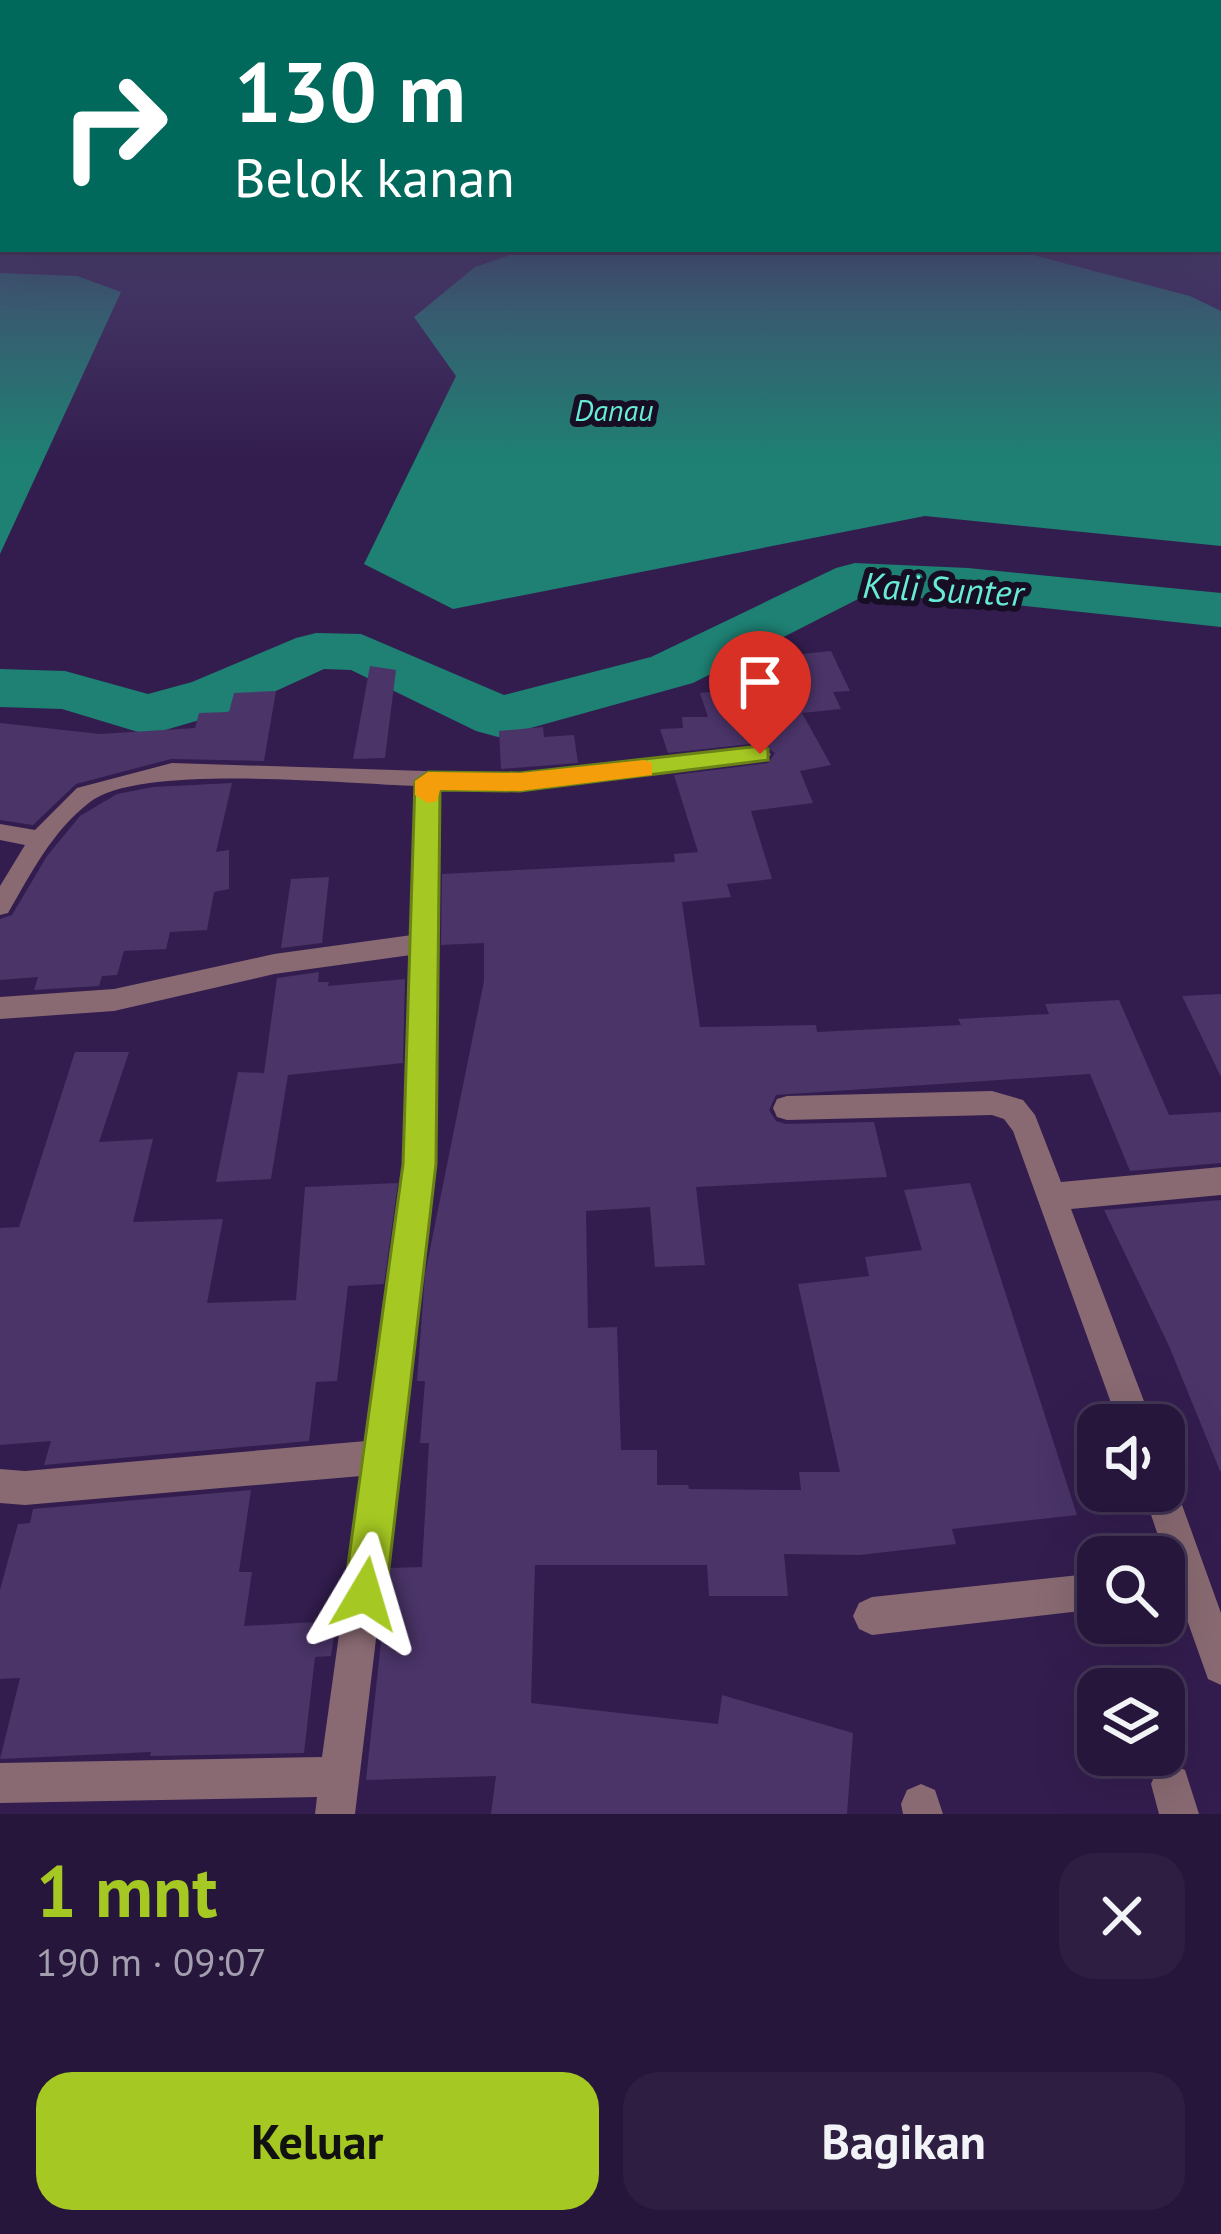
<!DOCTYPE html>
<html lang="id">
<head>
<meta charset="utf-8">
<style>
  body { margin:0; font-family:"PT Sans",sans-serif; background:#2e1f42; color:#f1f3f6; height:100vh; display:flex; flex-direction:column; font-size:45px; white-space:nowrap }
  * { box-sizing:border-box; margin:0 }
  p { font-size:39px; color:#a49faf }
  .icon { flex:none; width:66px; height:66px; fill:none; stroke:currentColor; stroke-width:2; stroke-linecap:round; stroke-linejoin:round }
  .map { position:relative; height:1814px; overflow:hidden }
  .side { display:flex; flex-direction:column; background:#26163b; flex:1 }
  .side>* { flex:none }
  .guide { position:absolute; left:0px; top:0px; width:1221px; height:252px; box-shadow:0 12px 48px #0002,0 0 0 3px #423555; background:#00695c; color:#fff; overflow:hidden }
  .fabs { position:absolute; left:1077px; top:1404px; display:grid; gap:24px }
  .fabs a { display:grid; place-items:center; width:108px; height:108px; border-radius:24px; background:#26163b; box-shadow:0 12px 48px #0002,0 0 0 3px #423555; font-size:60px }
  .pin { position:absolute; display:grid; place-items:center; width:102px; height:102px; color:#fff; margin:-123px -51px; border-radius:50% 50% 50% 0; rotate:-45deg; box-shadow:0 0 12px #0007 }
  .pin .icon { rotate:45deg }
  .me { position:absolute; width:132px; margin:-66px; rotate:7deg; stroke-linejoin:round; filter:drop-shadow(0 0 9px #0008) }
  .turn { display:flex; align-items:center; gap:42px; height:252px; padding:0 36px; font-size:54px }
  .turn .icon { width:156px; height:156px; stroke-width:2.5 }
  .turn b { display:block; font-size:84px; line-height:102px }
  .round { display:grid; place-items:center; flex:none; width:126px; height:126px; border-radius:36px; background:#2e1f42 }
  .head { display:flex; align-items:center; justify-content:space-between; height:204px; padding:0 36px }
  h1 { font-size:72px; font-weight:600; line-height:90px; color:#a5c822 }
  .cta { display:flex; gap:24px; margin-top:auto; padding:24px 36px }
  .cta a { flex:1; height:138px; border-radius:36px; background:#a5c822; color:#111; font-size:48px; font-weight:600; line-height:138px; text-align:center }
  .cta a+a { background:#2e1f42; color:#f1f3f6 }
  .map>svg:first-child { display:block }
  .water { fill:#1e8173 }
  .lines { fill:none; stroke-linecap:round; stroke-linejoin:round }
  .river { fill:#1e8173; fill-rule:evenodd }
  .building { fill:#4a3468 }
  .minor { fill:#896a72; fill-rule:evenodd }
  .route { fill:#a5c822; stroke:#6b8216; stroke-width:3 }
  .slow { fill:#f59e0b }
  .labels { text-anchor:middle; stroke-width:12; stroke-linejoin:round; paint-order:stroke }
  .far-water-label { font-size:30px; font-style:italic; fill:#68ebd6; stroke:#170e24 }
  .water-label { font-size:36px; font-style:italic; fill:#68ebd6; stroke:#170e24 }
</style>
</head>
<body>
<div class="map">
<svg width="1221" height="1814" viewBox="0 0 1221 1814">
  <rect width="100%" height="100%" fill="#331d4f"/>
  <path class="water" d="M 527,249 L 1010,249 L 1190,296 L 1221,311 L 1221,546 L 925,516 L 453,609 L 364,564 L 456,376 L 414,317 L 475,267 Z
    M 0,273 L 77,276 L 121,292 L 0,554 Z"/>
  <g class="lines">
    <path class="river" d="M 855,563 L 968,568 L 1221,593 L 1221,627 L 968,600 L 864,596 L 693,683 L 498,737 L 476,731 L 351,670 L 324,669 L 234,710 L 148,735 L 62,709 L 0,707 L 0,669 L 65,671 L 148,694 L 192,682 L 296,638 L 316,633 L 361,634 L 504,695 L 651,657 L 836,568 Z"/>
  </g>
  <path class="building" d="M 831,651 L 850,691 L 833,692 L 841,709 L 802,713 L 831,765 L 800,771 L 813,803 L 751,811 L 772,879 L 727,884 L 731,897 L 682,902 L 700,1027 L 816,1025 L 817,1032 L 961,1025 L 958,1019 L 1049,1014 L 1045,1004 L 1119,1000 L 1169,1115 L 1221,1112 L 1221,1163 L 1130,1171 L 1090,1074 L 776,1095 L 769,1110 L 776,1121 L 786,1124 L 874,1122 L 887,1177 L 696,1187 L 705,1265 L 655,1267 L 650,1207 L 586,1211 L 588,1328 L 617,1327 L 621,1450 L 657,1450 L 657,1485 L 688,1485 L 689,1489 L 801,1490 L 799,1472 L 840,1472 L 798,1284 L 869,1276 L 865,1257 L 922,1250 L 904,1190 L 970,1183 L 1077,1515 L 952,1529 L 956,1544 L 860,1555 L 784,1554 L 788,1596 L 709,1596 L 707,1565 L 535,1565 L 531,1703 L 718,1724 L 722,1695 L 853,1733 L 847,1814 L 491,1814 L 496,1776 L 366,1780 L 389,1568 L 422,1567 L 429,1443 L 420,1443 L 425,1381 L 417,1381 L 425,1274 L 484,981 L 484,943 L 441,945 L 442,874 L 675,862 L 674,854 L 698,852 L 674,775 L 768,763 L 775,753 L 760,743 L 668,753 L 660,729 L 683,728 L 682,717 L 708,717 L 700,693 L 775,685 L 764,658 Z
    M 370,666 L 396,670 L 385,758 L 353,759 Z
    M 276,691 L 264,761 L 171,759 L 76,784 L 33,825 L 0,820 L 0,723 L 100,734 L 195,728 L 199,713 L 229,712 L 234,693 Z
    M 543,727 L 544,737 L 574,735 L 578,763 L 501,769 L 499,731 Z
    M 232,783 L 216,852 L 229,850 L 229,889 L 214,892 L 207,930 L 170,932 L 166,949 L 124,951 L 117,975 L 102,976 L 99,986 L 34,990 L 38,977 L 0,980 L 0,919 L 12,915 L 47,856 L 80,816 L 117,794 L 153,787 Z
    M 329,877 L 322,943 L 281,948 L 291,879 Z
    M 319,972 L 318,982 L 329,982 L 328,986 L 405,979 L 403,1063 L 288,1075 L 271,1179 L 216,1182 L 238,1072 L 264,1073 L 277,978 Z
    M 1221,994 L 1221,1077 L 1182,996 Z
    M 75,1052 L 129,1052 L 99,1142 L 153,1139 L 133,1222 L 223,1219 L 207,1303 L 296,1300 L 305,1187 L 398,1183 L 384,1284 L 348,1286 L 337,1381 L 316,1382 L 309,1441 L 44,1465 L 51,1441 L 0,1445 L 0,1228 L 19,1227 Z
    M 1221,1200 L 1221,1471 L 1220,1471 L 1169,1346 L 1104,1210 Z
    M 251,1490 L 239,1572 L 252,1572 L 244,1626 L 336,1621 L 331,1656 L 315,1657 L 304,1753 L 150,1756 L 151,1752 L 0,1759 L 20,1678 L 0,1679 L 0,1590 L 18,1524 L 30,1523 L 33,1509 Z"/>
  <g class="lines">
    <path class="minor" d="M 760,747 L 771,754 L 767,759 L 520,790 L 439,787 L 433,1164 L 355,1814 L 315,1814 L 317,1797 L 0,1803 L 0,1763 L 322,1757 L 361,1476 L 25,1505 L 0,1503 L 0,1469 L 25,1471 L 366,1441 L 405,1164 L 411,955 L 274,974 L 114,1011 L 0,1019 L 0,997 L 114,989 L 274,954 L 412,935 L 417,786 C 348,784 140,763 90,802 C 53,830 31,873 8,913 L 0,915 L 0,886 L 25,845 L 0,840 L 0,824 L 35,830 L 77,788 L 172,763 L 520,774 Z
      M 992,1091 L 1023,1100 L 1035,1115 L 1061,1182 L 1221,1167 L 1221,1195 L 1071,1209 L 1153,1425 L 1119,1425 L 1013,1131 L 1004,1119 L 992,1115 L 787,1120 L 777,1117 L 773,1108 L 777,1099 L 787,1096 Z
      M 1164,1475 L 1172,1479 L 1177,1491 L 1221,1613 L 1221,1685 L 1208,1679 L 1180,1600 L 1164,1602 L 1164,1566 L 1168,1565 L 1143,1491 L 1164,1491 Z
      M 1098,1573 L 1098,1609 L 872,1635 L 859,1629 L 853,1616 L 859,1603 L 872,1597 Z
      M 1171,1764 L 1185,1770 L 1199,1814 L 1159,1814 L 1151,1784 L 1157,1770 Z
      M 921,1784 L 935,1790 L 943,1814 L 903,1814 L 901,1804 L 907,1790 Z"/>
  </g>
  <linearGradient id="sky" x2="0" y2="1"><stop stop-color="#1c102b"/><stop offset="0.45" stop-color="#4a406e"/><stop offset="1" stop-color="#4a406e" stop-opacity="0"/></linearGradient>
  <rect width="1221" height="461" fill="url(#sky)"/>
  <path class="route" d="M 760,746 L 768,749 L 768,760 L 520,791 L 440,790 L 436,1164 L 386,1594 L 380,1609 L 365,1615 L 350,1609 L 344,1594 L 403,1164 L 415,781 L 428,772 L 520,773 Z"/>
  <path class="slow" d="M 644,760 L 652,763 L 652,775 L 520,791 L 440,790 L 437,801 L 428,803 L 415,795 L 415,781 L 428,772 L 520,773 Z"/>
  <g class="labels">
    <g class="far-water-label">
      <text x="614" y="421">Danau</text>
    </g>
    <g class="water-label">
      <text transform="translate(943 589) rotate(3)" y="13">Kali Sunter</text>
    </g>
  </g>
</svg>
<div class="fabs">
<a><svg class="icon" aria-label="sound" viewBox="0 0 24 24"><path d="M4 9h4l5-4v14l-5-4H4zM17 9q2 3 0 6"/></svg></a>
<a><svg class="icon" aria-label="search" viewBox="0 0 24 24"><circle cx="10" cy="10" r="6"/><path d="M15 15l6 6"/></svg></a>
<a><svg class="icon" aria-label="layers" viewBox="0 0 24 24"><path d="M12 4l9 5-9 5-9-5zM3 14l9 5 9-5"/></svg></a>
</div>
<div class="pin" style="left:760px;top:754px;background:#d93025"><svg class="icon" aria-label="arrive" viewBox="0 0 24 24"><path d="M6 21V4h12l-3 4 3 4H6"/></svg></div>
<svg class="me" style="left:365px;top:1594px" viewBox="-20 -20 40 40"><path d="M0-17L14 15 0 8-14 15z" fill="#a5c822" stroke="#fff" stroke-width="4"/></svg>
<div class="guide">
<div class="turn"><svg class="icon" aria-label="right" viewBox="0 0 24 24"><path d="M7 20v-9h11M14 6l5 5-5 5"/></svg><div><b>130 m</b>Belok kanan</div></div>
</div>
</div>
<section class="side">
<div class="head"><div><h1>1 mnt</h1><p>190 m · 09:07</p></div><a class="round"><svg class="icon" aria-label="close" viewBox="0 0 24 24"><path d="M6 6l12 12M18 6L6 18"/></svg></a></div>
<div class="cta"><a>Keluar</a><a>Bagikan</a></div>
</section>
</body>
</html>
